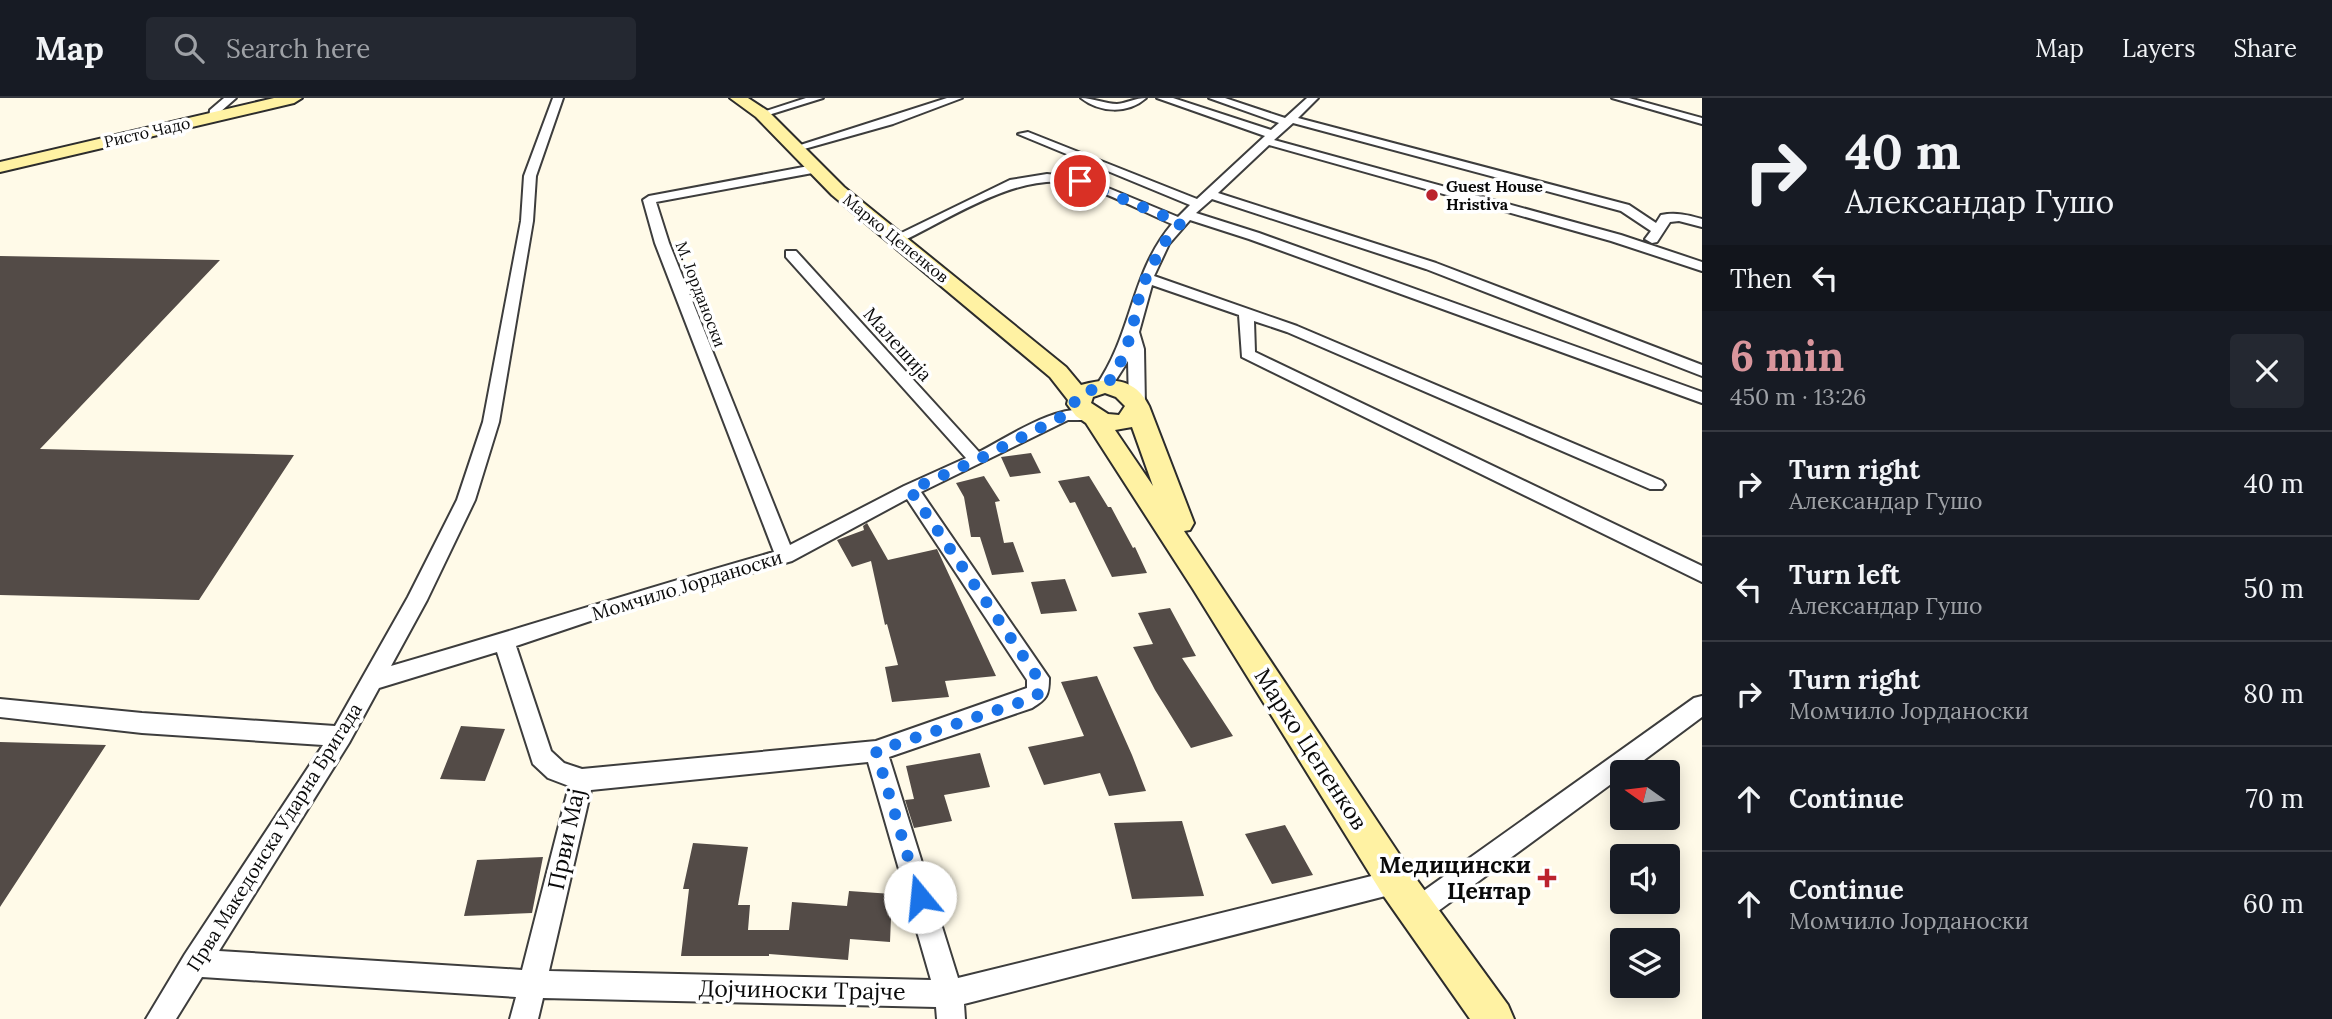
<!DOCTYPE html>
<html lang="en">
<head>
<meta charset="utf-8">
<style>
  body { margin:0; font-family:Lora,serif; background:#242831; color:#f1f3f6; height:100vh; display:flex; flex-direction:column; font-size:26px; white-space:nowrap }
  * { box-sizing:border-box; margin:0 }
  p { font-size:23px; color:#9ea1a6 }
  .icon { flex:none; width:38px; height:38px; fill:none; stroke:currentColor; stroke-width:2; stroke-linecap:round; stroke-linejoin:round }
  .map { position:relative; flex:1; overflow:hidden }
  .details { display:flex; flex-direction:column; background:#171b24; width:630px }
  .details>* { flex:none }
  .banner { background:#171b24; color:#f1f3f6; overflow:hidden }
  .needle { width:46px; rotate:284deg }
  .fabs { position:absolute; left:1610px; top:662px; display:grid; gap:14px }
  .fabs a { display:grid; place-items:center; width:70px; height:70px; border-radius:7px; background:#171b24; box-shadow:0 4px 18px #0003; font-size:35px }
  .pin { position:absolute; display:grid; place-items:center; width:60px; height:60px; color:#fff; margin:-30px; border:4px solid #fff; border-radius:50%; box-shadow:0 2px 7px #0007 }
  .me { position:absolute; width:77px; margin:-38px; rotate:343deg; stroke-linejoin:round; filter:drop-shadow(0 0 5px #0008) }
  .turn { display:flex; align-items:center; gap:24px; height:147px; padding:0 28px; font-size:32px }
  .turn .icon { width:91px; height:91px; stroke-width:2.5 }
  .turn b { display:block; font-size:49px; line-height:60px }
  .then { display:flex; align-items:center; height:66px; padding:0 28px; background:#0003; gap:14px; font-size:26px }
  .round { display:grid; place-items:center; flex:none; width:74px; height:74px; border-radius:7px; background:#242831 }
  .summary { display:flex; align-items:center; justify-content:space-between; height:119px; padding:0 28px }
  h1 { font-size:42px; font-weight:700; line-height:52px; color:#d9959c }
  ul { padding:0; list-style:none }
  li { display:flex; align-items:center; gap:21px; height:105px; padding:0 28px; border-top:2px solid #363941 }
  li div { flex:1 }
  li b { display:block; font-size:26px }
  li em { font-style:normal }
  header { display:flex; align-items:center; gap:42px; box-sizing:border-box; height:98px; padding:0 35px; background:#171b24; border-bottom:2px solid #363941 }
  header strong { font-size:33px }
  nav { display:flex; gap:38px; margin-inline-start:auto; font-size:24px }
  .search { width:490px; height:63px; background:#242831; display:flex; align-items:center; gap:18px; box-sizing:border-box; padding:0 24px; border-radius:7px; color:#9ea1a6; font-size:26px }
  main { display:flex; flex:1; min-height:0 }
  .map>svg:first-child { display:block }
  .building { fill:#534b47 }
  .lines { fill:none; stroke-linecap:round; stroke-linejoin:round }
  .street-casing { stroke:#3d3d3d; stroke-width:4 }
  .secondary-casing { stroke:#2c2c2c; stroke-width:4 }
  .street { fill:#fff; fill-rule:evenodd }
  .secondary { fill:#fff2a3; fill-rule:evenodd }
  .route { stroke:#1a73e8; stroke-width:12; stroke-dasharray:0 21.6 }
  .poi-dot { fill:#bb222d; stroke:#fff; stroke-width:2.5 }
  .labels { text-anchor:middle; stroke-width:7; stroke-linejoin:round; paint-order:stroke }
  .far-street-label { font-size:16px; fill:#0a0a0a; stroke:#fff }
  .far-poi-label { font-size:16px; font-weight:bold; fill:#0a0a0a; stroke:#fff; text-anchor:start }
  .street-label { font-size:19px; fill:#0a0a0a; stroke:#fff }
  .near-street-label { font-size:23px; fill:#0a0a0a; stroke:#fff }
  .near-poi-label { font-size:23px; font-weight:bold; fill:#0a0a0a; stroke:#fff; text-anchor:end }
</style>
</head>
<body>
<header>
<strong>Map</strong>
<div class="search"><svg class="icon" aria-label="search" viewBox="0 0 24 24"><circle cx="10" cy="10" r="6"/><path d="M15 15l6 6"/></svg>Search here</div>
<nav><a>Map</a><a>Layers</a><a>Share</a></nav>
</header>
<main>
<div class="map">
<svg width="1702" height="921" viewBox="0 0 1702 921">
  <rect width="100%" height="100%" fill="#fffae8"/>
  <path class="building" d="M 0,158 L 220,162 L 40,351 L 294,357 L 199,502 L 0,497 Z
    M 1031,355 L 1041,375 L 1010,379 L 1001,359 Z
    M 984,378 L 1000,403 L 995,404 L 1004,445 L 1013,444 L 1024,474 L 992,477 L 980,439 L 971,439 L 964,399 L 956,385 Z
    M 1089,378 L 1108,409 L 1111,409 L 1133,450 L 1135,449 L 1147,475 L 1112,479 L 1075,404 L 1070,405 L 1058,383 Z
    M 867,425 L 888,462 L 937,451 L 996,578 L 945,583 L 949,599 L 892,604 L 885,569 L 898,567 L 887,526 L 885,527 L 871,463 L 852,469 L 837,442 L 864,432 L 863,428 Z
    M 1065,481 L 1077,513 L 1041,516 L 1031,484 Z
    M 1170,510 L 1196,558 L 1182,560 L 1233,638 L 1191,650 L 1155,592 L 1133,549 L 1153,546 L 1138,515 Z
    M 1097,578 L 1132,657 L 1146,693 L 1109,698 L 1100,675 L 1044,687 L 1028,649 L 1084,638 L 1061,584 Z
    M 461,628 L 505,631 L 485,683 L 440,681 Z
    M 0,644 L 106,647 L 0,809 Z
    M 980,655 L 990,689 L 944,697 L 952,723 L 914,730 L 905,702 L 914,701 L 906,668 Z
    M 1182,723 L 1204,798 L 1132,801 L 1114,725 Z
    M 1285,727 L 1313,777 L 1272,786 L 1245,736 Z
    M 693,745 L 748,749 L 738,807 L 750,807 L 748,832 L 789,832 L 792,804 L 847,808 L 849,793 L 892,796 L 890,844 L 850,841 L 848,862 L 769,856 L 769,858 L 681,858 L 689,791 L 683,791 Z
    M 543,759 L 532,815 L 464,818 L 477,762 Z"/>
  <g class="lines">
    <g class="street-casing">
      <path id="street" d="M 224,0 L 236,0 L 219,15 L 217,21 L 209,21 L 210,12 Z
        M 553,0 L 563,0 L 536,78 L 533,123 L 499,324 L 475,402 L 427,502 L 391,568 C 519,531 646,490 774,454 L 655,145 L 643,102 L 649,98 L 814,67 L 818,68 L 818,74 L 656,104 L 669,145 L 790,447 L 904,388 L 966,360 L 786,159 L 786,153 L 796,153 L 979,354 C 1012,337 1058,304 1094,313 L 1096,317 L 1088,322 L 1068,322 L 921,394 L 1049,580 C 1049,597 1047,601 1032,610 L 889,659 L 958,880 L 1396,772 L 1405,775 L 1409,784 L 1405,793 L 964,906 L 965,921 L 937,921 L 936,909 L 543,900 L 538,921 L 510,921 L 516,899 L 202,879 L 176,921 L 146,921 L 185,856 L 323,647 L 142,635 L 0,619 L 0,601 L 142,615 L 335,628 L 408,499 L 457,402 L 483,324 L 521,123 L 524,78 ZM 907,401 L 1027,582 L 1027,590 L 876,643 L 582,671 L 564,665 L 551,653 L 516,548 L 623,512 L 792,463 ZM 497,554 L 533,666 L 548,680 L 569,688 L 522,872 L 219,853 L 349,645 L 379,590 ZM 868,664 L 931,882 L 549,873 L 591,692 Z
        M 806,0 L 823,0 L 762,19 L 757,16 Z
        M 947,0 L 962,0 L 893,26 L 797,53 L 791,50 Z
        M 1081,0 C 1093,0 1105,6 1117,6 C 1127,5 1135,0 1146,0 C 1128,16 1100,15 1081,0 Z
        M 1157,0 L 1173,0 L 1271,32 L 1279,25 L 1209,0 L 1225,0 L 1285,20 L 1307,0 L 1318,0 L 1298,20 L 1629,107 L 1656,125 L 1661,117 C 1676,114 1688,117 1702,121 L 1702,129 L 1679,123 L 1670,124 L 1657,144 L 1652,145 L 1645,141 L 1651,133 L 1621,113 L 1293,25 L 1274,42 L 1621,137 L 1702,164 L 1702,173 L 1611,143 L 1269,47 L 1218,95 L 1436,165 L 1702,267 L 1702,278 L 1426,171 L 1212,101 L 1196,115 L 1259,135 L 1702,294 L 1702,305 L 1249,141 L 1190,122 L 1169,146 L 1154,178 L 1297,228 L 1662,383 L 1665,387 L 1662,391 L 1650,391 L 1287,234 L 1254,223 L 1255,254 L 1702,468 L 1702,484 L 1242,259 L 1239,217 L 1152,187 L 1139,234 L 1144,251 L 1145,308 L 1137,313 L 1129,308 L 1128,263 L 1110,291 L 1098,291 L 1096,288 C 1133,235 1130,176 1172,126 C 1144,114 1106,94 1078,86 C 1021,72 953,119 903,143 L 898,144 L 891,140 L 1010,82 L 1047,76 L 1084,80 L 1178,119 L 1190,107 L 1018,36 L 1028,34 L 1197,101 L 1265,38 Z
        M 1612,0 L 1629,0 L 1702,20 L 1702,26 Z
        M 1702,598 L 1702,619 L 1628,674 L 1622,674 L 1622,678 L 1426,822 L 1417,826 L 1408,822 L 1404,813 L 1408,804 L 1694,600 Z"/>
    </g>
    <g class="secondary-casing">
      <path id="secondary" d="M 274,0 L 302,0 L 294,5 L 0,74 L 0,64 Z
        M 730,0 L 748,0 L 768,13 L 844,89 L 1066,269 L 1081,287 C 1109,279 1135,279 1149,308 L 1194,425 L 1190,432 L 1184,433 L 1409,771 L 1508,907 L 1514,921 L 1470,921 L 1383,797 L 1193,491 L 1086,325 L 1076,318 L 1067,306 L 1068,302 L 1050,279 L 832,97 L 756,19 ZM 1105,295 L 1116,299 L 1125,308 L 1119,317 L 1108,316 L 1091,305 L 1093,299 ZM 1132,329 L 1153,388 L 1115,332 Z"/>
    </g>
    <use href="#street" class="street"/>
    <use href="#secondary" class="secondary"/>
  </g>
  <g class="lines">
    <path class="route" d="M 920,799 L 876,653 L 1024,603 L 1038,596 L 1038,580 L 910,392 L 977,362 L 1063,318 L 1082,295 L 1104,288 L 1111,281 L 1117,273 L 1132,234 L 1137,206 L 1146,180 L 1163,146 L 1181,125 L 1080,83"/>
  </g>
  <g class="poi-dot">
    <circle cx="1432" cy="97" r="7"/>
    <path d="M1543.5 769.5h7v7h7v7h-7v7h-7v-7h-7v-7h7z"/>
  </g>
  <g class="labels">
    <g class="far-street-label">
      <text transform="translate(147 34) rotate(-13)" y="6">Ристо Чадо</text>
      <text transform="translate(896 140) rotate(39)" y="6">Марко Цепенков</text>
      <text transform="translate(701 196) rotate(69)" y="6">М. Јорданоски</text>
    </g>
    <g class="far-poi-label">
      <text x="1446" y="94">Guest House<tspan x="1446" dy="18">Hristiva</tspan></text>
    </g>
    <g class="street-label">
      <text transform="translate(898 246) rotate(48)" y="7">Малешија</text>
      <text transform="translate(687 487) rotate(-17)" y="7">Момчило Јорданоски</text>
      <text transform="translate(274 739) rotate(-58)" y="7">Прва Македонска Ударна Бригада</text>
    </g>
    <g class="near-street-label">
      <text transform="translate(1311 651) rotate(57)" y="8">Марко Цепенков</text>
      <text transform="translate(566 741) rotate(-78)" y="8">Први Мај</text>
      <text transform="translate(802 892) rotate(1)" y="8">Дојчиноски Трајче</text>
    </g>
    <g class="near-poi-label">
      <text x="1531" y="775">Медицински<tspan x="1531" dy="26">Центар</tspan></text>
    </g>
  </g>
</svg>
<div class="fabs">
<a><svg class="needle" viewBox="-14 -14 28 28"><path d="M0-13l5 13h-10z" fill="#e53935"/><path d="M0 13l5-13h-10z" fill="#9ea1a6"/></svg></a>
<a><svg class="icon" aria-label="sound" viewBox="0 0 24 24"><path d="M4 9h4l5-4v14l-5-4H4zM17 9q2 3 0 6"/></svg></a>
<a><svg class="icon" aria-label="layers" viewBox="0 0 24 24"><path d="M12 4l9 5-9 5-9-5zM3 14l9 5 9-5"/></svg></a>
</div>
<div class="pin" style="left:1080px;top:83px;background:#d93025"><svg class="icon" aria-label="arrive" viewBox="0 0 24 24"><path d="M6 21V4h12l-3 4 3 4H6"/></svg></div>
<svg class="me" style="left:920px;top:799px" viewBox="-20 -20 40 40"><circle r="19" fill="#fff"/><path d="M0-13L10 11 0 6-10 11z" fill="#1a73e8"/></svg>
</div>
<section class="details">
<div class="banner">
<div class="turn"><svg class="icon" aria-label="right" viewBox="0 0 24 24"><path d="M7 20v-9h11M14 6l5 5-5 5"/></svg><div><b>40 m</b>Александар Гушо</div></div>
<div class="then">Then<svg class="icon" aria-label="left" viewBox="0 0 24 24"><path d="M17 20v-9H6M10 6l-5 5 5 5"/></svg></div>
</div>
<div class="summary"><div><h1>6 min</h1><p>450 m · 13:26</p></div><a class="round"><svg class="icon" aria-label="close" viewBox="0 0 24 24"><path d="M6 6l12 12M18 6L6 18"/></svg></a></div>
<ul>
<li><svg class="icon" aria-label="right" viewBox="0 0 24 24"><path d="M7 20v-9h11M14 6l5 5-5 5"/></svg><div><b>Turn right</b><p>Александар Гушо</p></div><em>40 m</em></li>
<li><svg class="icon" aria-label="left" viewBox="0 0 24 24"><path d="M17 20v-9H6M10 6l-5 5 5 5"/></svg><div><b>Turn left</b><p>Александар Гушо</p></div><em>50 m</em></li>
<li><svg class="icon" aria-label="right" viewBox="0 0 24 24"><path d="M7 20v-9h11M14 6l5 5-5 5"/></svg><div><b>Turn right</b><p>Момчило Јорданоски</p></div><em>80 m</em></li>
<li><svg class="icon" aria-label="ahead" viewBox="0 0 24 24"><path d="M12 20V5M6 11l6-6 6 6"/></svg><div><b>Continue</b></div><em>70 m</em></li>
<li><svg class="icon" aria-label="ahead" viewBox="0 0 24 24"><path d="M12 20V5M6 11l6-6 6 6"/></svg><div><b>Continue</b><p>Момчило Јорданоски</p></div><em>60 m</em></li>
</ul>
</section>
</main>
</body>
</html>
